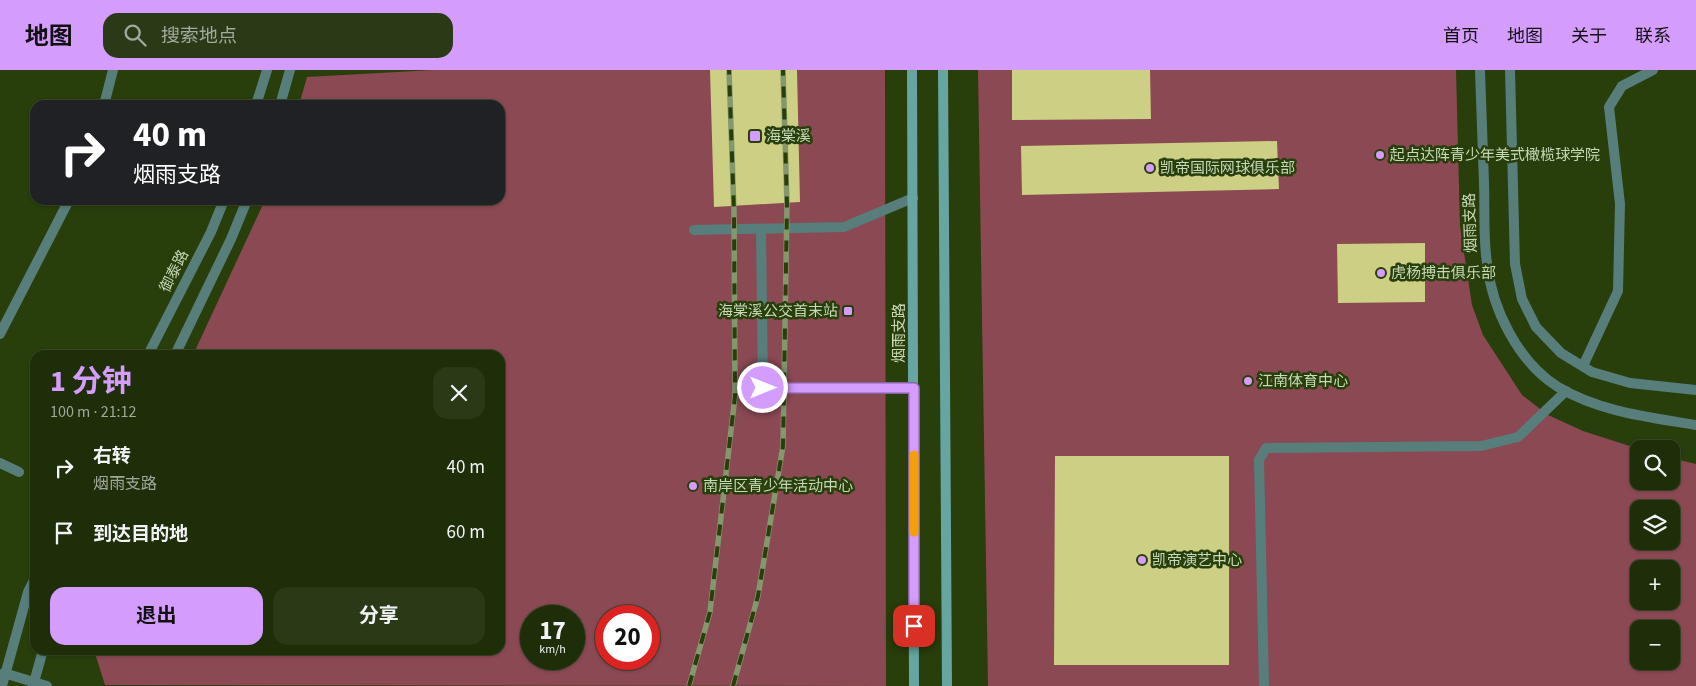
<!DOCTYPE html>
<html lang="zh">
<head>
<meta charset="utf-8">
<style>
  body { margin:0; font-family:"Source Sans 3","Noto Sans SC",sans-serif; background:#2b3a16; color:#f1f3f6; height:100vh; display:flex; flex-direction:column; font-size:19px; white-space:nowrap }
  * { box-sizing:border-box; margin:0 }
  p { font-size:16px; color:#a1a89c }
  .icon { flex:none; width:28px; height:28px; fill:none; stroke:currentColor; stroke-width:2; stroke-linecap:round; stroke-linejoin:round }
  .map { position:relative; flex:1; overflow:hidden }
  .drawer { position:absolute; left:30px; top:280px; width:475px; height:305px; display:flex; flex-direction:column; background:#1e2e08; border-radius:15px; box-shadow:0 1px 4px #0004,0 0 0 1px #3c4a29 }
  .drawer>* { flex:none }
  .banner { position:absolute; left:30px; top:30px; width:475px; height:105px; border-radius:15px; box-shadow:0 1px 4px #0004,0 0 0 1px #3c4a29; background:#202124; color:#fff; overflow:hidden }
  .tools { position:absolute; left:1630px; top:370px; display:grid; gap:10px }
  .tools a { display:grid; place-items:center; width:50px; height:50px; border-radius:10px; background:#1e2e08; box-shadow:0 1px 4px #0004,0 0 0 1px #3c4a29; font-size:25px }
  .speed { position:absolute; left:520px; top:535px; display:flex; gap:10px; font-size:25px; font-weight:700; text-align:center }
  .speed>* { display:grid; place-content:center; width:65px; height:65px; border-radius:50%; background:#1e2e08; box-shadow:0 1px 4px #0004,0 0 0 1px #3c4a29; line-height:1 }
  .speed small { font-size:12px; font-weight:400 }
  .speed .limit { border:8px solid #d22; background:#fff; color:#111 }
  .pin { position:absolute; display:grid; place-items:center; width:42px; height:42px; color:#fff; margin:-21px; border-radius:10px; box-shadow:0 2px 8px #0006 }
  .me { position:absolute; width:55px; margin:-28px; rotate:90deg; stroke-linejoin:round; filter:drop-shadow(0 0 4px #0008) }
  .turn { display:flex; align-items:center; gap:18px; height:105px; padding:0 20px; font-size:22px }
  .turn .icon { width:65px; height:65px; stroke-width:2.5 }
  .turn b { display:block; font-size:35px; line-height:42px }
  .round { display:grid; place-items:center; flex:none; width:52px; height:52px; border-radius:15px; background:#2b3a16 }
  .summary { display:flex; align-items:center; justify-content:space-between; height:85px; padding:0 20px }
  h1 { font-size:30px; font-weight:700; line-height:38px; color:#d49cfc }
  .button { display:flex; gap:10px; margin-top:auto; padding:10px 20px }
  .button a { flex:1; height:58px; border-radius:15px; background:#d49cfc; color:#111; font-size:20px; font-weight:700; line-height:58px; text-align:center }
  .button a+a { background:#2b3a16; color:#f1f3f6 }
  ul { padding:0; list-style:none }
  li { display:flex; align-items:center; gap:15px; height:65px; padding:0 20px }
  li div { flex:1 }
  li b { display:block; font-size:19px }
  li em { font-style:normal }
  header { display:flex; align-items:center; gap:30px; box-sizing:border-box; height:70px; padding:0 25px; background:#d49cfc; color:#111 }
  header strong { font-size:24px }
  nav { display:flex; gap:28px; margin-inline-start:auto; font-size:18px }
  .search { width:350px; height:45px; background:#2b3a16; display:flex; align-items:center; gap:12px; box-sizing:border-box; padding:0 18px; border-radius:15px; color:#a1a89c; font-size:19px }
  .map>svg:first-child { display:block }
  .green { fill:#8b4954; fill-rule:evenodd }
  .building { fill:#cccf84 }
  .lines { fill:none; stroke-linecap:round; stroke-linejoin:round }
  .service { stroke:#577e7b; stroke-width:10 }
  .minor { stroke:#577e7b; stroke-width:10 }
  .tertiary { stroke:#577e7b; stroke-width:10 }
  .secondary { stroke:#66a5a1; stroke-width:10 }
  .rail-casing { stroke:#84986e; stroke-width:5.5 }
  .rail { stroke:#283e0b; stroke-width:4; stroke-dasharray:11; stroke-linecap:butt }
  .route-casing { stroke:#8a65a4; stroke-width:12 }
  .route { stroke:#d49cfc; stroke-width:9 }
  .slow { stroke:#f59e0b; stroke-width:9 }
  .poi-dot { fill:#d49cfc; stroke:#283e0b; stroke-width:2 }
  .labels { text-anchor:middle; stroke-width:5; stroke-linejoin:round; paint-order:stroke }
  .poi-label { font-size:15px; fill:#c7d9b7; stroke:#283e0b; text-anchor:start }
  .street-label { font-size:15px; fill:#c7d9b7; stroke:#283e0b }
</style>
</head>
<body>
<header>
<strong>地图</strong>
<div class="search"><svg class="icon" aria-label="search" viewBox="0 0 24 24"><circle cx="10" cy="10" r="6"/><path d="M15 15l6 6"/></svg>搜索地点</div>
<nav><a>首页</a><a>地图</a><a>关于</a><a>联系</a></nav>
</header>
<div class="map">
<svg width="1696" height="616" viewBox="0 0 1696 616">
  <rect width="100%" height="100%" fill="#283e0b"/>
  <path class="green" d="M 433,0 L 885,0 L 886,616 L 105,615 L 94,580 L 500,580 L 500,285 L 193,285 L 265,130 L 500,130 L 500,35 L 299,35 L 307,7 ZM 531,546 L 574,546 L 574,589 L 531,589 ZM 606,546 L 649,546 L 649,589 L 606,589 Z
    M 978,0 L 1456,0 L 1460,156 L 1472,235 L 1483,265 L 1522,325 L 1548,345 L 1583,361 L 1639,379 L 1639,411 L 1671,411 L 1671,388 L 1696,394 L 1696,616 L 988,616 ZM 1639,439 L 1671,439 L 1671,471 L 1639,471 ZM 1639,499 L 1671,499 L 1671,531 L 1639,531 ZM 1639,559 L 1671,559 L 1671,591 L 1639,591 Z"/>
  <path class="building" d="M 710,0 L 797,0 L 800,132 L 714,137 Z
    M 1012,0 L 1150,0 L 1151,49 L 1012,50 Z
    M 1277,71 L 1279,119 L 1022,125 L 1021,76 Z
    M 1425,173 L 1425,232 L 1338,233 L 1337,174 Z
    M 1055,386 L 1229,386 L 1229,595 L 1054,595 Z"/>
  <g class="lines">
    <path class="service" d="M 761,159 L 763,318 L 914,317
      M 694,160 L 844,157 L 913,128
      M 1264,616 L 1259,390 L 1266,378 L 1481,376 L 1518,367 L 1566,321"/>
    <path class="minor" d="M 104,35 L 113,0
      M 0,264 L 69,130
      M 1583,296 L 1618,221 L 1620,134 L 1609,37 L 1622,16 L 1653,0
      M 0,393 L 19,402"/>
    <path class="tertiary" d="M 1480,0 C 1481,38 1483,76 1484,113 C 1485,140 1483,167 1487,193 C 1492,239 1518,292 1558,317 C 1600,342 1649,347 1696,355
      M 1510,0 L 1515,194 L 1522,229 L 1536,257 L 1561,283 L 1592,302 L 1630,313 L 1696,320
      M 256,35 L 267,0
      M 280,35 L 290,0
      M 148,285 L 211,162 L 224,130
      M 175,285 L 231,169 L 247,130
      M 4,603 L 47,616
      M 2,616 L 28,522 L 35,508
      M 33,616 L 43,580"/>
    <path class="secondary" d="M 912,0 L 914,616
      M 943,0 L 947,616"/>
    <g class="rail-casing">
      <path id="rail" d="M 689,616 L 710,542 L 735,326 L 734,142 L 729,0
        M 733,616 L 758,526 L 783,376 L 787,135 L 783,0"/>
    </g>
    <use href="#rail" class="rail"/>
  </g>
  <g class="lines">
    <g class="route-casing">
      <path id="route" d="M 763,318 L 914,318 L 914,556"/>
    </g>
    <use href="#route" class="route"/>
    <path class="slow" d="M 914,385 L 914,462"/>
  </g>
  <g class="poi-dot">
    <rect x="749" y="60" width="12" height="12" rx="2.5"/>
    <circle cx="1380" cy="85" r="5"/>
    <circle cx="1150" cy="98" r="5"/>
    <circle cx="1381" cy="203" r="5"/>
    <rect x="843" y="236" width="10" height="10" rx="2.5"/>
    <circle cx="1248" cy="311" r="5"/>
    <circle cx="693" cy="416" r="5"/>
    <circle cx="1142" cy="490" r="5"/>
  </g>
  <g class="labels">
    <g class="poi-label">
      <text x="766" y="71">海棠溪</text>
      <text x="1390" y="90">起点达阵青少年美式橄榄球学院</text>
      <text x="1160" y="103">凯帝国际网球俱乐部</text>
      <text x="1391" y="208">虎杨搏击俱乐部</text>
      <text x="838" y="246" text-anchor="end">海棠溪公交首末站</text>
      <text x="1258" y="316">江南体育中心</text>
      <text x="703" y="421">南岸区青少年活动中心</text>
      <text x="1152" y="495">凯帝演艺中心</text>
    </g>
    <g class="street-label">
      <text transform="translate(1470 153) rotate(-92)" y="5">烟雨支路</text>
      <text transform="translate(174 201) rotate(-63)" y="5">御泰路</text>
      <text transform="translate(899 263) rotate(-90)" y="5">烟雨支路</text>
    </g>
  </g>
</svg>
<div class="tools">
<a><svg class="icon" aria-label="search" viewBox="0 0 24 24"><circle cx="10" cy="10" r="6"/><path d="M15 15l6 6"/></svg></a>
<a><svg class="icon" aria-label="layers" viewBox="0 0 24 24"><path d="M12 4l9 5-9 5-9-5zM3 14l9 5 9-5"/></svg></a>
<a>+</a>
<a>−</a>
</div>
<div class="speed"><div>17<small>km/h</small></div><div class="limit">20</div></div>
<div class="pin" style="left:914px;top:556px;background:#d93025"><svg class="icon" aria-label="arrive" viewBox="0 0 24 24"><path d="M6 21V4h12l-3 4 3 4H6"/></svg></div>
<svg class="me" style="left:763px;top:318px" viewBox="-20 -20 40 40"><circle r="17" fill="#d49cfc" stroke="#fff" stroke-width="3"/><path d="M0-11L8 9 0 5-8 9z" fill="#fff"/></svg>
<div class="banner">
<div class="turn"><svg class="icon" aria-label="right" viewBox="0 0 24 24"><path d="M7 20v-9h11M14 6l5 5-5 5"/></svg><div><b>40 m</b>烟雨支路</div></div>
</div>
<section class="drawer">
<div class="summary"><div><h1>1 分钟</h1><p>100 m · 21:12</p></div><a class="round"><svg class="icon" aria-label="close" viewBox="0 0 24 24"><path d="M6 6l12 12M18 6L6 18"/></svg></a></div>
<ul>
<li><svg class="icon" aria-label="right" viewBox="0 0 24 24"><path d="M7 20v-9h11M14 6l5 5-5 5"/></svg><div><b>右转</b><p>烟雨支路</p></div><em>40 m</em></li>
<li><svg class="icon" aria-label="arrive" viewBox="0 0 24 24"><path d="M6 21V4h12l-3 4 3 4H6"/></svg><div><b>到达目的地</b></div><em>60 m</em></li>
</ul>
<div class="button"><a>退出</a><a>分享</a></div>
</section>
</div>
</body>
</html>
